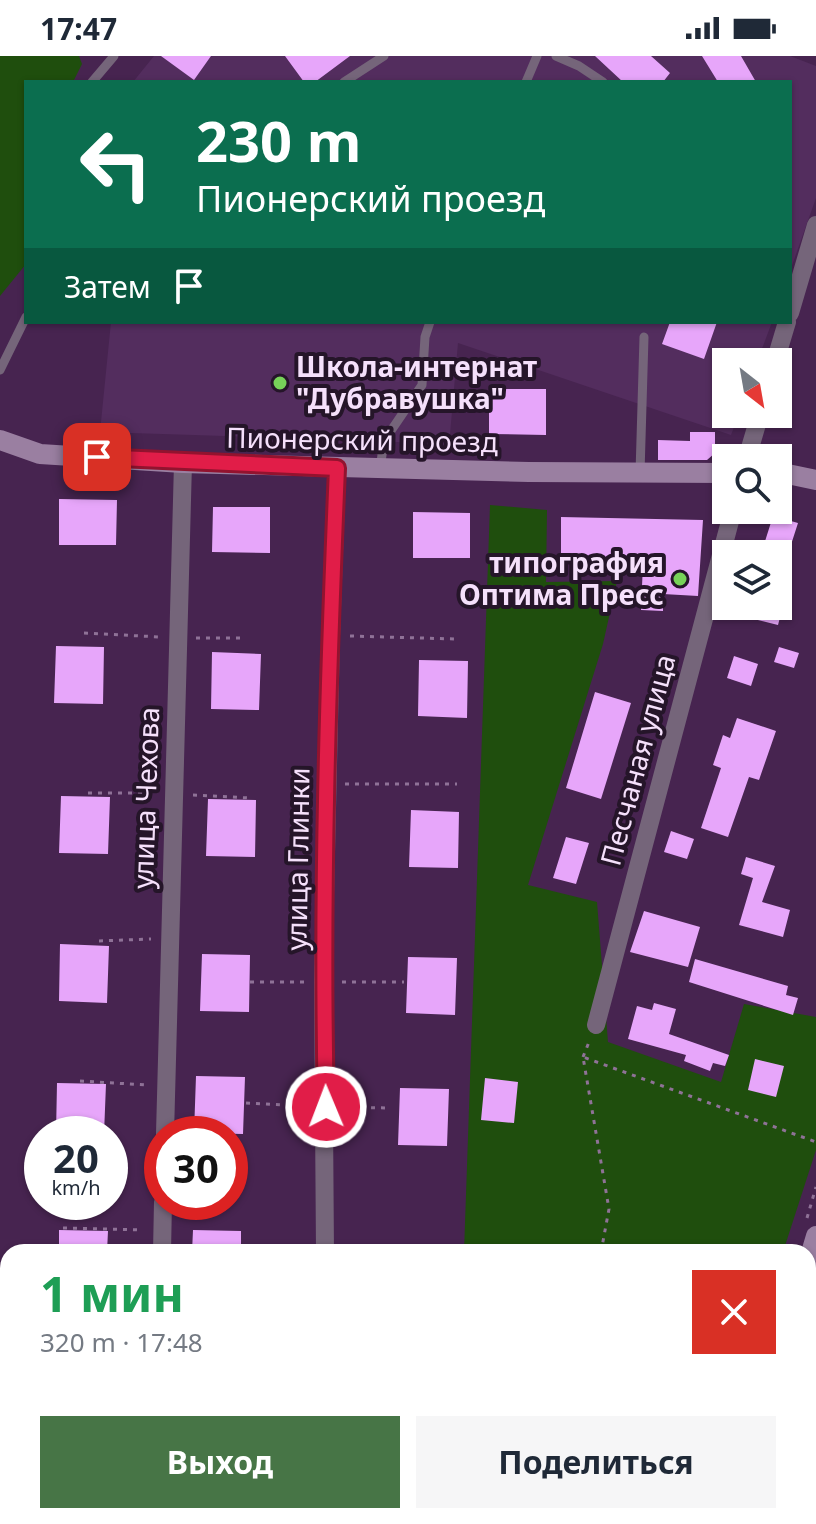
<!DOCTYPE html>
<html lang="ru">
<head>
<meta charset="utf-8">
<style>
  body { margin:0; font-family:"Noto Sans",sans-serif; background:#f6f6f7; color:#1f2937; height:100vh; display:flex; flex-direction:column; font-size:30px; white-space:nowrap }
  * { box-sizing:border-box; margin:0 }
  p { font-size:26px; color:#747a83 }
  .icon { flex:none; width:44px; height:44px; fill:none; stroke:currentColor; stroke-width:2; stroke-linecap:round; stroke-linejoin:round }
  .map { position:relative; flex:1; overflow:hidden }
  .details { position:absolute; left:0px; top:1188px; width:816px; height:280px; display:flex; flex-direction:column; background:#fff; border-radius:24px 24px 0 0; box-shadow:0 2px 6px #0004 }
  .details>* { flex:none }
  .hud { position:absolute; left:24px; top:24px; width:768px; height:244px; border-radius:0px; box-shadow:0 2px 6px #0004; background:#0b6e4f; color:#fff; overflow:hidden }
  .needle { width:52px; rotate:149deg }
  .controls { position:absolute; left:712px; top:292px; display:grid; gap:16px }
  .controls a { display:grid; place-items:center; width:80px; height:80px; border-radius:0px; background:#fff; box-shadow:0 2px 6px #0004; font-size:40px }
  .speed { position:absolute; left:24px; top:1060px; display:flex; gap:16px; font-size:40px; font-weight:700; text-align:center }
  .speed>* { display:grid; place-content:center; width:104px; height:104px; border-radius:50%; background:#fff; box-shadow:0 2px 6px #0004; line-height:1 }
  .speed small { font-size:20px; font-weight:400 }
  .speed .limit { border:12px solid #d22; background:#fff; color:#111 }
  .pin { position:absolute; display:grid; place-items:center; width:68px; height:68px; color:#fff; margin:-34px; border-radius:16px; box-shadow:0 4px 12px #0006 }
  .me { position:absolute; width:88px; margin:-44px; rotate:359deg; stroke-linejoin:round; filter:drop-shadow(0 0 6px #0008) }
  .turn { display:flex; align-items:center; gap:28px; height:168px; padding:0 40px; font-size:36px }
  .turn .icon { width:104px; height:104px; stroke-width:2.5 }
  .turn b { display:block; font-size:56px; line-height:68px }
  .then { display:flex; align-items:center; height:76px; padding:0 40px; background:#0003; gap:16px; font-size:30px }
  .round { display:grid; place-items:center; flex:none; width:84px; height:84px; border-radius:0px; background:#f6f6f7 }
  .head { display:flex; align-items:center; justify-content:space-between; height:136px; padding:0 40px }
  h1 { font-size:48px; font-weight:700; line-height:60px; color:#1e9e55 }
  .action { display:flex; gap:16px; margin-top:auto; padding:16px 40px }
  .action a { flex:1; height:92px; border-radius:0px; background:#477546; color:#fff; font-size:32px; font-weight:700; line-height:92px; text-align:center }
  .action a+a { background:#f6f6f7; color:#1f2937 }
  .status { display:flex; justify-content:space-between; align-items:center; height:56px; padding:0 40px; background:#fff; direction:ltr }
  .status svg { height:22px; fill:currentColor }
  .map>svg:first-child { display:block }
  .built { fill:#532d5e }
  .green { fill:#1f4e0d }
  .building { fill:#e7a6fa }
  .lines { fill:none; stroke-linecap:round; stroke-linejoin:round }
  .path { stroke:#8f7297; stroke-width:3; stroke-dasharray:4 6; stroke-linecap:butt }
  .lane { stroke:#75657a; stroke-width:9 }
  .street { stroke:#75657a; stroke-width:18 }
  .secondary { stroke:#9a7fa1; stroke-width:20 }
  .route-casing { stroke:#92132f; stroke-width:20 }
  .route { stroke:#e11d48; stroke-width:14 }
  .poi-dot { fill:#77d259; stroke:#251529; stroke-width:3 }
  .labels { text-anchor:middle; stroke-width:8; stroke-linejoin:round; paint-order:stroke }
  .poi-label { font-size:28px; font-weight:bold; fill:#f5e0fb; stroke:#251529; text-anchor:start }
  .street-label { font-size:28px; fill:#f5e0fb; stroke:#251529 }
</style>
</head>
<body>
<div class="status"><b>17:47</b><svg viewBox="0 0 49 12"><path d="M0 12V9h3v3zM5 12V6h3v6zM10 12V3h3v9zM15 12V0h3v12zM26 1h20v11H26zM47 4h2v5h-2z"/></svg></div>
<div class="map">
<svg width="816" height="1468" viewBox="0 0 816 1468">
  <rect width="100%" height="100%" fill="#472450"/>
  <path class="built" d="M 154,0 L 790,0 L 816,10 L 816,142 L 790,215 L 790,26 L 133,26 Z
    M 111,266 L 772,266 L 757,306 L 726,306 L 726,358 L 739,358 L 731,379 L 458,287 L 449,390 L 384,385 L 100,376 Z"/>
  <path class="green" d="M 0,0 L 79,0 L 82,8 L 73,26 L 26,26 L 26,208 L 0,240 Z
    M 490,449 L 547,454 L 546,526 L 617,525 L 603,588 L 528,829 L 597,846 L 608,986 L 721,1026 L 744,948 L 816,961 L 816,1094 L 783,1196 L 464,1196 Z
    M 386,1460 L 700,1460 L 698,1468 L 377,1468 L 378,1463 Z"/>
  <path class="building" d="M 161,0 L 211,0 L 194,24 Z
    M 285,0 L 350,0 L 315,26 L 304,26 Z
    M 595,0 L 651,0 L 670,17 L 663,26 L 623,26 Z
    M 702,0 L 741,0 L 756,26 L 718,26 Z
    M 670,266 L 717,266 L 704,303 L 662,288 Z
    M 489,333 L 546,333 L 546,379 L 489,378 Z
    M 690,376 L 715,376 L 715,397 L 707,404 L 658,404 L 658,384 L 690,385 Z
    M 59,443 L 117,444 L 116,489 L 59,489 Z
    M 213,451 L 270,451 L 270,497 L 212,496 Z
    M 413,456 L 470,457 L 470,502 L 413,502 Z
    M 773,460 L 798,467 L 788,498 L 761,498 Z
    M 561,461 L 703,464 L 698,540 L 663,538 L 663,555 L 641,554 L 643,507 L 561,506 Z
    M 725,550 L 783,550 L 778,569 L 725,556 Z
    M 56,590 L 104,591 L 103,648 L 54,647 Z
    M 779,591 L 799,597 L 794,612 L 774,606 Z
    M 212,596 L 261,598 L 259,654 L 211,653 Z
    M 734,600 L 758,608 L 751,630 L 727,622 Z
    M 419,604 L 468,605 L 467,662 L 418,660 Z
    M 595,636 L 631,647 L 601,743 L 566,732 Z
    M 737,662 L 776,675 L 759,724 L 749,721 L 728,781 L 701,772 L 721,712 L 713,709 L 723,679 L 730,682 Z
    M 61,740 L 110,741 L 108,798 L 59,797 Z
    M 208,743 L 256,744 L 255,801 L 206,800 Z
    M 411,754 L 459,756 L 458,812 L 409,811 Z
    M 671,775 L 694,783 L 687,803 L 664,796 Z
    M 566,781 L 589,787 L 576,828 L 553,822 Z
    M 746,801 L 775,810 L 762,846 L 790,854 L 783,881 L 739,869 L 753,822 L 741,818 Z
    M 644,855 L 700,871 L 688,911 L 630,896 Z
    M 60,888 L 109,890 L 107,947 L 59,945 Z
    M 202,898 L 250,899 L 249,956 L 200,955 Z
    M 408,901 L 457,902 L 455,959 L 406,957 Z
    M 695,903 L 788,930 L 786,939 L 798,942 L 793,959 L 689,926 Z
    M 654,947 L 676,953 L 669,978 L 729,999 L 725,1010 L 713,1007 L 710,1015 L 684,1005 L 686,999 L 628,983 L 637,950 L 652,954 Z
    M 755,1003 L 784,1010 L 776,1041 L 748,1034 Z
    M 196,1020 L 245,1021 L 243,1078 L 194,1077 Z
    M 485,1022 L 518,1026 L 514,1067 L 481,1064 Z
    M 57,1027 L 106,1028 L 104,1078 L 56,1078 Z
    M 400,1032 L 449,1033 L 447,1090 L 398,1089 Z
    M 59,1174 L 108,1175 L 107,1196 L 59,1196 Z
    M 193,1174 L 241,1175 L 241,1196 L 192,1196 Z"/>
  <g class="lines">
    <path class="path" d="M 84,577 L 160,581
      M 350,580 L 455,583
      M 196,582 L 244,582
      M 345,728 L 457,728
      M 88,737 L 158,737
      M 193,739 L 250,742
      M 99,885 L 151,883
      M 250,926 L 306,926
      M 342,926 L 404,926
      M 583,1001 L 589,986
      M 80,1025 L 147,1029
      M 246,1047 L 306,1050
      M 341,1051 L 387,1052
      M 807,1162 L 816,1131
      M 63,1172 L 143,1174
      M 601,1196 L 609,1153 L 583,1001 L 816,1086
      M 0,1377 L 8,1377
      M 469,1460 L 477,1468
      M 707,1460 L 710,1468"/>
    <path class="lane" d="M 556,0 L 579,10 L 603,26
      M 92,26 L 114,0
      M 344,26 L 384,0
      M 526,26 L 537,0
      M 0,314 L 26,261
      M 380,413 L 384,385 L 422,329 L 425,281 L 430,266
      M 640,417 L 644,281"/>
    <path class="street" d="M 790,257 L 816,169
      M 775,306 L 787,266
      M 747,402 L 760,358
      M 596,969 L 733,454
      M 165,1078 L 183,407
      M 162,1196 L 163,1146
      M 325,1196 L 323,926 L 331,580 L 337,412"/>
    <path class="secondary" d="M 0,384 L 40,398 L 183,407 L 529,416 L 726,417
      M 778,416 L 816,424
      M 808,1207 L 816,1180
      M 731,1468 L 733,1460"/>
  </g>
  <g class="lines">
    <g class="route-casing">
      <path id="route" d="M 97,401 L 337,412 C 328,625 321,838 326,1051"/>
    </g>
    <use href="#route" class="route"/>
  </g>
  <g class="poi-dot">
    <circle cx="280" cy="327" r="8"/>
    <circle cx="680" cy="523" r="8"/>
  </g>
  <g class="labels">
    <g class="poi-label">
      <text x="296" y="321">Школа-интернат<tspan x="296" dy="32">"Дубравушка"</tspan></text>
      <text x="664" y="517" text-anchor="end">типография<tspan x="664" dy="32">Оптима Пресс</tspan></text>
    </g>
    <g class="street-label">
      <text transform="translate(362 384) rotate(1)" y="10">Пионерский проезд</text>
      <text transform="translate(638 704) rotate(-75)" y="10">Песчаная улица</text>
      <text transform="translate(146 742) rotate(-88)" y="10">улица Чехова</text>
      <text transform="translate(298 803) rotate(-89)" y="10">улица Глинки</text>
    </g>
  </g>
</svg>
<div class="controls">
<a><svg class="needle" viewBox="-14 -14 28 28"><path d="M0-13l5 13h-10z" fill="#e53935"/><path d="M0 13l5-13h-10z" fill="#747a83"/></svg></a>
<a><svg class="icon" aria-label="search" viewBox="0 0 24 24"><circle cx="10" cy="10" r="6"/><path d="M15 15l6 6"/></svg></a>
<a><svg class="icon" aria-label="layers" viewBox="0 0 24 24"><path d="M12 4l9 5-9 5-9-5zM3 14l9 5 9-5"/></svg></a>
</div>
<div class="speed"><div>20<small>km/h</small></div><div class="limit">30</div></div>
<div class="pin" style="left:97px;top:401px;background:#d93025"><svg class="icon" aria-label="arrive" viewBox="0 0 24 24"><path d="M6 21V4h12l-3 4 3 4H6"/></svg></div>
<svg class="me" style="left:326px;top:1051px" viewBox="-20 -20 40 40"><circle r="17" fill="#e11d48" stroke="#fff" stroke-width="3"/><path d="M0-11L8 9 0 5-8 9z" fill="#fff"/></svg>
<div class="hud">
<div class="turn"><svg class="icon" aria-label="left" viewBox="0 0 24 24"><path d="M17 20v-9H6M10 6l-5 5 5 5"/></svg><div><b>230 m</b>Пионерский проезд</div></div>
<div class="then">Затем<svg class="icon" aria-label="arrive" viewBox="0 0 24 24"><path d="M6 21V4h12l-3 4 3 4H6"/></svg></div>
</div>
<section class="details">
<div class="head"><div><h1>1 мин</h1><p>320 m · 17:48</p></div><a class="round" style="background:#d93025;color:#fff"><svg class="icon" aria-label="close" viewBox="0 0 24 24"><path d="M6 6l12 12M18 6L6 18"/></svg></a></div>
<div class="action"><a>Выход</a><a>Поделиться</a></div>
</section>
</div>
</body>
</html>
